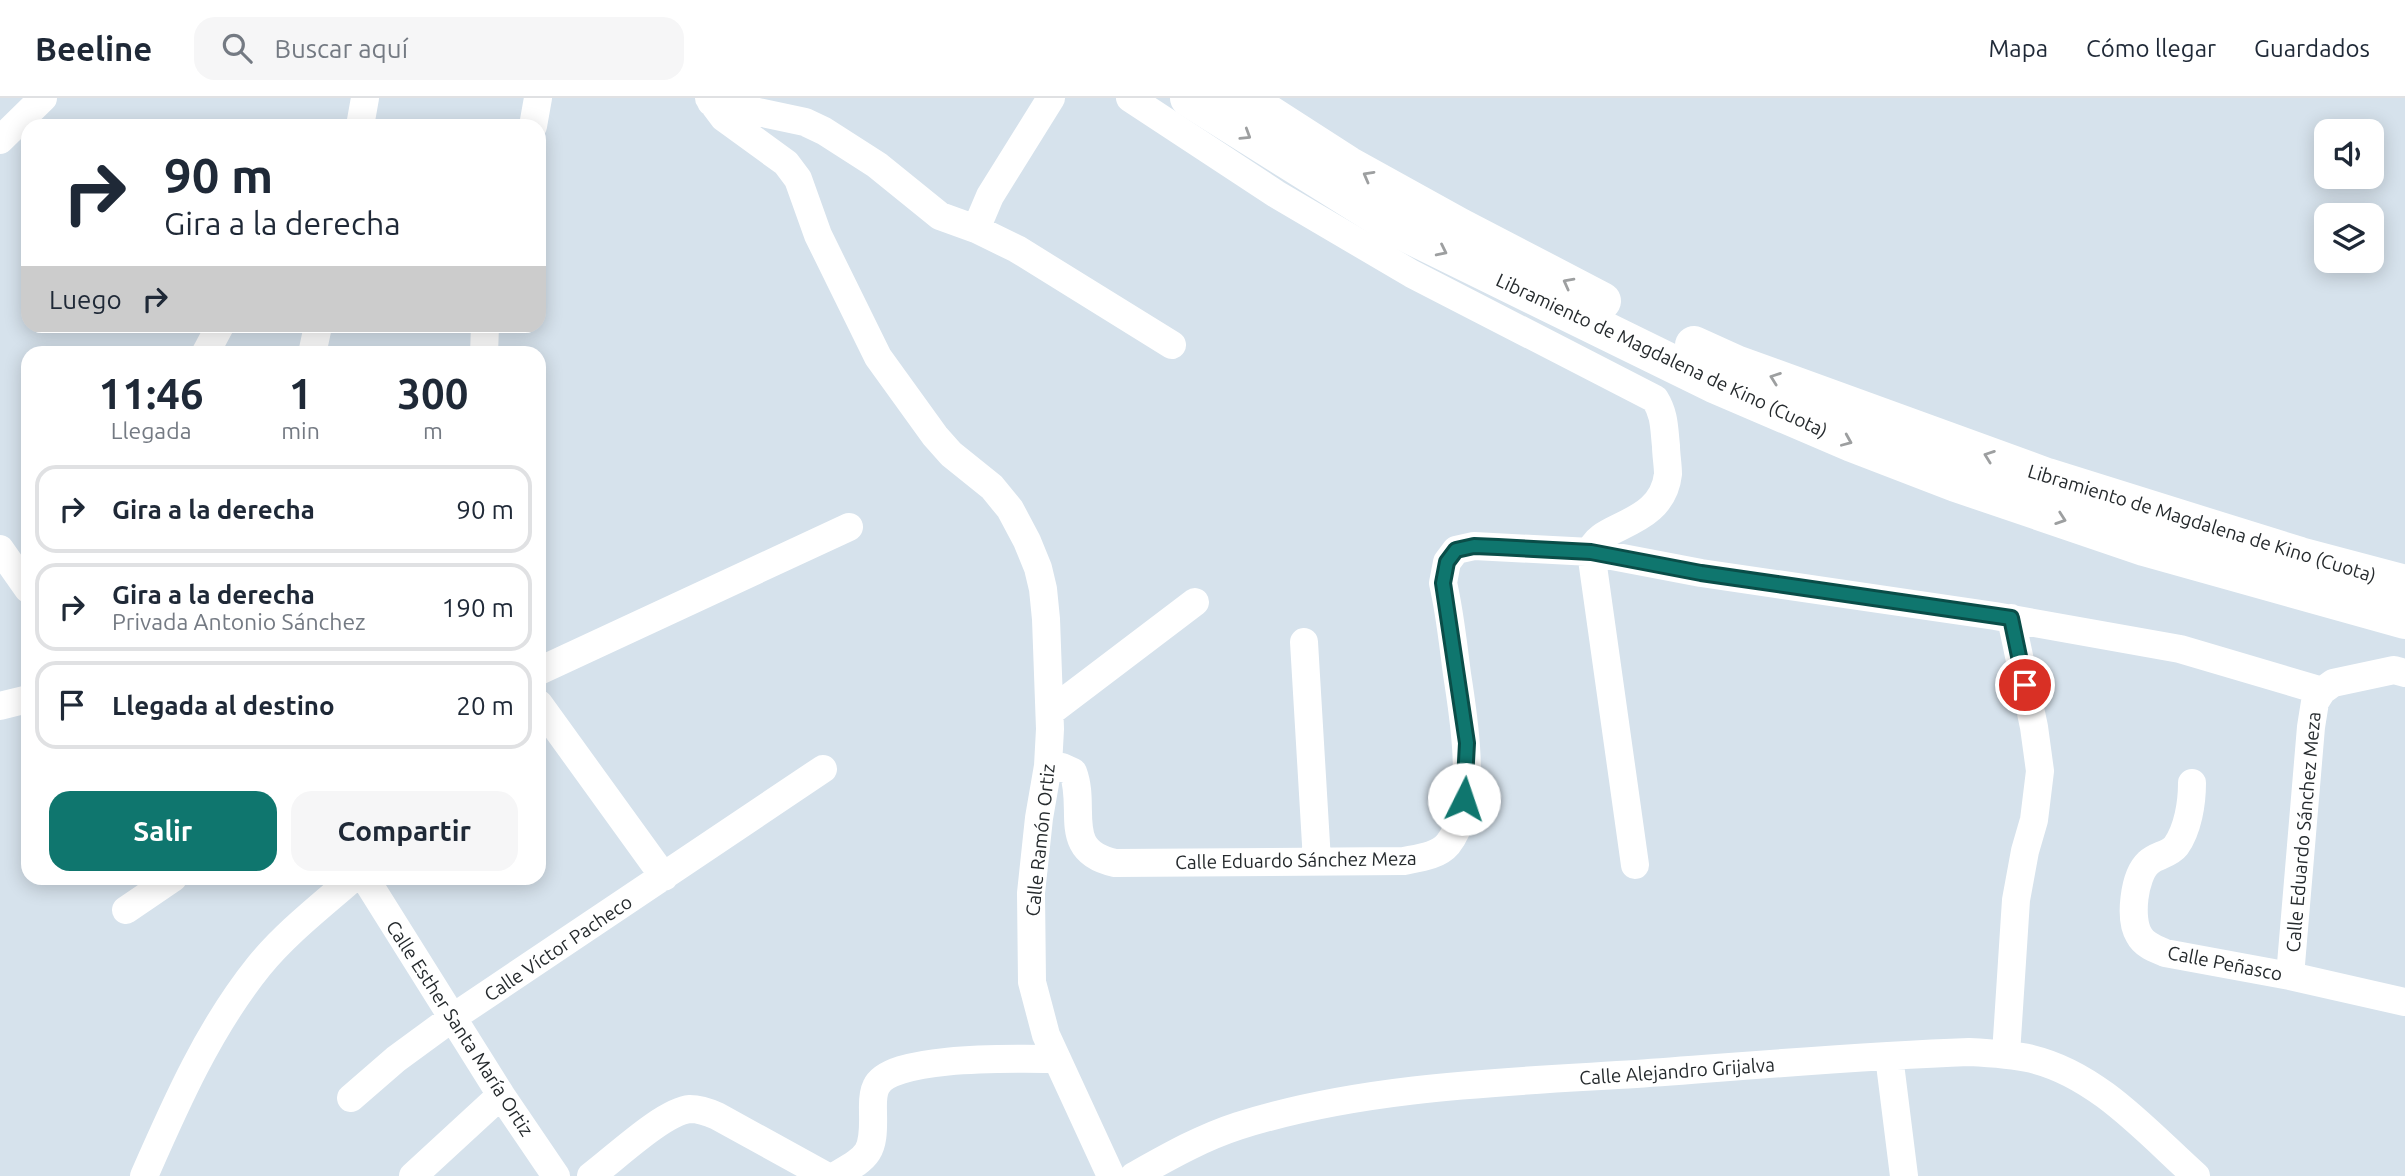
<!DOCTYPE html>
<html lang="es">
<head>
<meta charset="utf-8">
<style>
  body { margin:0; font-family:Ubuntu,sans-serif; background:#f6f6f7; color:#1f2937; height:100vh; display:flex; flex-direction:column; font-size:26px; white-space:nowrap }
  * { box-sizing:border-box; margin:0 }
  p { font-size:23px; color:#747a83 }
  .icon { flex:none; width:38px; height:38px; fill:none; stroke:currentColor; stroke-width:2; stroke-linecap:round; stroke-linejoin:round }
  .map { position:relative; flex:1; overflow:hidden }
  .details { position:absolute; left:21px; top:248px; width:525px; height:539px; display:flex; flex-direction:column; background:#fff; border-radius:21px; box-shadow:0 4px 18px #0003 }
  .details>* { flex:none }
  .guide { position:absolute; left:21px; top:21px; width:525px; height:214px; border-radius:21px; box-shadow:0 4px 18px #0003; background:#fff; color:#1f2937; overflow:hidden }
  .controls { position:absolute; left:2314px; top:21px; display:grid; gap:14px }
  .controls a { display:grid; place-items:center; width:70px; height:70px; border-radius:14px; background:#fff; box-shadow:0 4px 18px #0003; font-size:35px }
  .pin { position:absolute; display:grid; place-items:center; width:60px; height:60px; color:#fff; margin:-30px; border:4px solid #fff; border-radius:50%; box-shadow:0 2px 7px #0007 }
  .me { position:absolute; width:77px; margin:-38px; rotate:4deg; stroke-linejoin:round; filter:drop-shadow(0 0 5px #0008) }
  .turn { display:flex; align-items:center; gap:24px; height:147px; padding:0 28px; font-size:32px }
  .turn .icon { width:91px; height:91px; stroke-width:2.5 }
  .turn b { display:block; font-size:49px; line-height:60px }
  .then { display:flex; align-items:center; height:66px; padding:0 28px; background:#0003; gap:14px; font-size:26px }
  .eta { display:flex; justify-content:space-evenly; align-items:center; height:119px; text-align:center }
  .eta b { font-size:42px; font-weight:600; line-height:49px }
  .primary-button { display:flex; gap:14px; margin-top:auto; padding:14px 28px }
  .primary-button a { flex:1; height:80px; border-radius:21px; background:#0f766e; color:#fff; font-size:28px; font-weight:600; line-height:80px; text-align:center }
  .primary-button a+a { background:#f6f6f7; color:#1f2937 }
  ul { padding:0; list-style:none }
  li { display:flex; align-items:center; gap:21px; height:88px; margin:0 14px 10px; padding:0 14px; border:4px solid #e0e1e3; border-radius:21px }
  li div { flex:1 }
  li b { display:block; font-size:26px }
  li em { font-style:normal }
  header { display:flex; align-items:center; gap:42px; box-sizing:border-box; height:98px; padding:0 35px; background:#fff; border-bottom:2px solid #e0e1e3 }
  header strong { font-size:33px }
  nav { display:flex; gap:38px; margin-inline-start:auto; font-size:24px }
  .search { width:490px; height:63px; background:#f6f6f7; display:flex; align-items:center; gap:18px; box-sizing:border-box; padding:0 24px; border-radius:21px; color:#747a83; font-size:26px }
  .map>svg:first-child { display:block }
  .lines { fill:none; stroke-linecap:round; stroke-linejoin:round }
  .minor { stroke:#fff; stroke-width:28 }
  .highway { stroke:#fff; stroke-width:38 }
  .oneway { stroke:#9d9fa0 }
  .route-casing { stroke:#0a4d48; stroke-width:18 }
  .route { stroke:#0f766e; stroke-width:12 }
  .labels { text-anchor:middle; stroke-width:5; stroke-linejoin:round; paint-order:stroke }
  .street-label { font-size:19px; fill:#252a2d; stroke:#fff }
</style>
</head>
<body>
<header>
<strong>Beeline</strong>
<div class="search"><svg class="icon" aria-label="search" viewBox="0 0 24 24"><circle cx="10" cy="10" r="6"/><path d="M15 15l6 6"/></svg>Buscar aquí</div>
<nav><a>Mapa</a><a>Cómo llegar</a><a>Guardados</a></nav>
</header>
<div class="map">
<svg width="2405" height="1078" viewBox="0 0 2405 1078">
  <rect width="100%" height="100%" fill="#d6e2ec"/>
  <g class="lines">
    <path class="minor" d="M 709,0 L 724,20 L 786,65 L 798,81 L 818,137 L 878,259 L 935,338 L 951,356 L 992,389 L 1010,411 L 1027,443 L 1038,470 L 1043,491 L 1046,521 L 1050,631 L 1048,668 L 1039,720 L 1031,795 L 1032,884 L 1046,937 L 1111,1078
      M 1051,0 L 990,98 L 976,131 L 1017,151 L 1172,247
      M 1130,0 L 1276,96 L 1412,176 L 1655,301 C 1665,317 1664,331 1666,348 C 1666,357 1668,367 1668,376 C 1662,430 1596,425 1591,454 L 1635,767
      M 711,4 L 805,24 L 824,33 L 877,67 L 940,118 L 976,131
      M 360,28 L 365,0
      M 533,28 L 538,0
      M 0,42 L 43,0
      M 205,256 L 220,228
      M 312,256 L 318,228
      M 484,256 L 485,228
      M 0,451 L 28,491
      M 1304,544 L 1317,763
      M 539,573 L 849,429
      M 539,606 L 664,779
      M 0,608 L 28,601
      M 1050,614 L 1195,504
      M 1048,668 L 1062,669 L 1073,674 C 1087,711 1060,753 1115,765 L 1404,763 C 1419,760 1438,758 1448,746 C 1479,706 1464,622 1457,576 C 1453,546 1450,515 1443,485 L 1447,464 L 1456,452 L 1474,448 L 1591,454 L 1701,475 L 1995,518 L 2180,551 L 2322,593
      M 2192,685 C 2192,705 2188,731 2176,748 C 2169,757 2156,757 2148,765 C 2134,778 2129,821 2139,837 C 2144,847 2156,851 2165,855 L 2290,878 L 2405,904
      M 365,780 L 501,997 L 556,1078
      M 126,812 L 173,780
      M 2290,878 L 2311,629 L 2315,604 L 2322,593 L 2333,585 L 2394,572 L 2405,575
      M 2006,956 L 2016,802 L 2025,753 L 2034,722 L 2040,673 L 2034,629 L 2011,520
      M 1889,958 L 1904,1078
      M 351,1000 L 396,961 L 452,920 L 823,671
      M 144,1078 C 176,1005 209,930 259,868 C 286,835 321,808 353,780
      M 413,1078 L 501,997
      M 591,1078 C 614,1061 664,1013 690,1011 C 700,1011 708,1014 717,1018 L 826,1078
      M 835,1078 C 869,1058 874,1056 873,1015 C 873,1007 872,997 876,989 C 890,956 1023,961 1057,961
      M 1134,1078 C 1168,1059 1201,1040 1238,1028 C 1363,988 1506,984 1636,976 C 1747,968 1858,958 1969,954 C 1990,955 2011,956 2032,961 C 2098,977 2147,1034 2196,1078"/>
    <path class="highway" d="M 1189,0 L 1398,131 L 1714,286 L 1852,345 L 1956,385 L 2144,449 L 2405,522
      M 1244,0 L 1348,67 L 1460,129 L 1602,203
      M 1694,247 L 1736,266 L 2047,379 L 2300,458 L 2405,486"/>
  </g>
  <defs><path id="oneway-chevron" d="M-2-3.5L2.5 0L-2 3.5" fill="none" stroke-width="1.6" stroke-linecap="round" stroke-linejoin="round" transform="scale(1.75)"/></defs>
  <g class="oneway">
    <use href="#oneway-chevron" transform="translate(1246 37) rotate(32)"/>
    <use href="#oneway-chevron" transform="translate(1368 78) rotate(-151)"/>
    <use href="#oneway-chevron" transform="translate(1442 153) rotate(26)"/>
    <use href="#oneway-chevron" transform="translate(1568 185) rotate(-152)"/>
    <use href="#oneway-chevron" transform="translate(1775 280) rotate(-160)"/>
    <use href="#oneway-chevron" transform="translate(1847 343) rotate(23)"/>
    <use href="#oneway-chevron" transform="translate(1989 358) rotate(-160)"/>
    <use href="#oneway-chevron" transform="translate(2061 421) rotate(19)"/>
  </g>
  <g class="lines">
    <g class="route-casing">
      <path id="route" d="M 1464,701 L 1467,645 L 1443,485 L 1447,464 L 1456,452 L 1474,448 L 1498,449 L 1591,454 L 1701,475 L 2011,520 L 2025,587"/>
    </g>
    <use href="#route" class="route"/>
  </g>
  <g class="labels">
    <g class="street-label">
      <text transform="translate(1662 257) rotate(25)" y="7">Libramiento de Magdalena de Kino (Cuota)</text>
      <text transform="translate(2202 425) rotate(17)" y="7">Libramiento de Magdalena de Kino (Cuota)</text>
      <text transform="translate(2303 734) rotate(-85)" y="7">Calle Eduardo Sánchez Meza</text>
      <text transform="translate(1040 742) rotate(-84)" y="7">Calle Ramón Ortiz</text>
      <text transform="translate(1296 762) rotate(-1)" y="7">Calle Eduardo Sánchez Meza</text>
      <text transform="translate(558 850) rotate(-34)" y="7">Calle Víctor Pacheco</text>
      <text transform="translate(2225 865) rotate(11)" y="7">Calle Peñasco</text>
      <text transform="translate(460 930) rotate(57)" y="7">Calle Esther Santa María Ortiz</text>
      <text transform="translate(1677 973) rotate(-4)" y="7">Calle Alejandro Grijalva</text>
    </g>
  </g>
</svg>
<div class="controls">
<a><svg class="icon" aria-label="sound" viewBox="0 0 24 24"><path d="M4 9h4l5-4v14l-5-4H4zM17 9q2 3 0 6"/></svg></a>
<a><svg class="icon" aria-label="layers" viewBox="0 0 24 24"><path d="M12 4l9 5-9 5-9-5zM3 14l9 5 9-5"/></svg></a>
</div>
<div class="pin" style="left:2025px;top:587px;background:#d93025"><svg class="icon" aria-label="arrive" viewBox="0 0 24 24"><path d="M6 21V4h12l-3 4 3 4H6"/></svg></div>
<svg class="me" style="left:1464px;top:701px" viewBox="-20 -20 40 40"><circle r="19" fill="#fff"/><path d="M0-13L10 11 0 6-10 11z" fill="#0f766e"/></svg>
<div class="guide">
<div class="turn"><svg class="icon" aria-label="right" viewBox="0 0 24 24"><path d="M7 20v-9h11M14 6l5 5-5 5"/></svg><div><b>90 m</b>Gira a la derecha</div></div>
<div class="then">Luego<svg class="icon" aria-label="right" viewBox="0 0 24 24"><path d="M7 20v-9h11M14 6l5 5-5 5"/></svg></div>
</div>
<section class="details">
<div class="eta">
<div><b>11:46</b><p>Llegada</p></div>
<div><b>1</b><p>min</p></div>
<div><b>300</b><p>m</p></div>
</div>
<ul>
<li><svg class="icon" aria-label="right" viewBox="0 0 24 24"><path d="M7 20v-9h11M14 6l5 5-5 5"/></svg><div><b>Gira a la derecha</b></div><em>90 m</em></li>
<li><svg class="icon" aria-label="right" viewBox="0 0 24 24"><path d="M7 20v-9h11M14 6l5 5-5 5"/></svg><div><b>Gira a la derecha</b><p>Privada Antonio Sánchez</p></div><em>190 m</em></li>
<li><svg class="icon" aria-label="arrive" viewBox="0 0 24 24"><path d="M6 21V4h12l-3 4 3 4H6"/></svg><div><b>Llegada al destino</b></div><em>20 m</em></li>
</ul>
<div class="primary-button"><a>Salir</a><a>Compartir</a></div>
</section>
</div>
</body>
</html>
